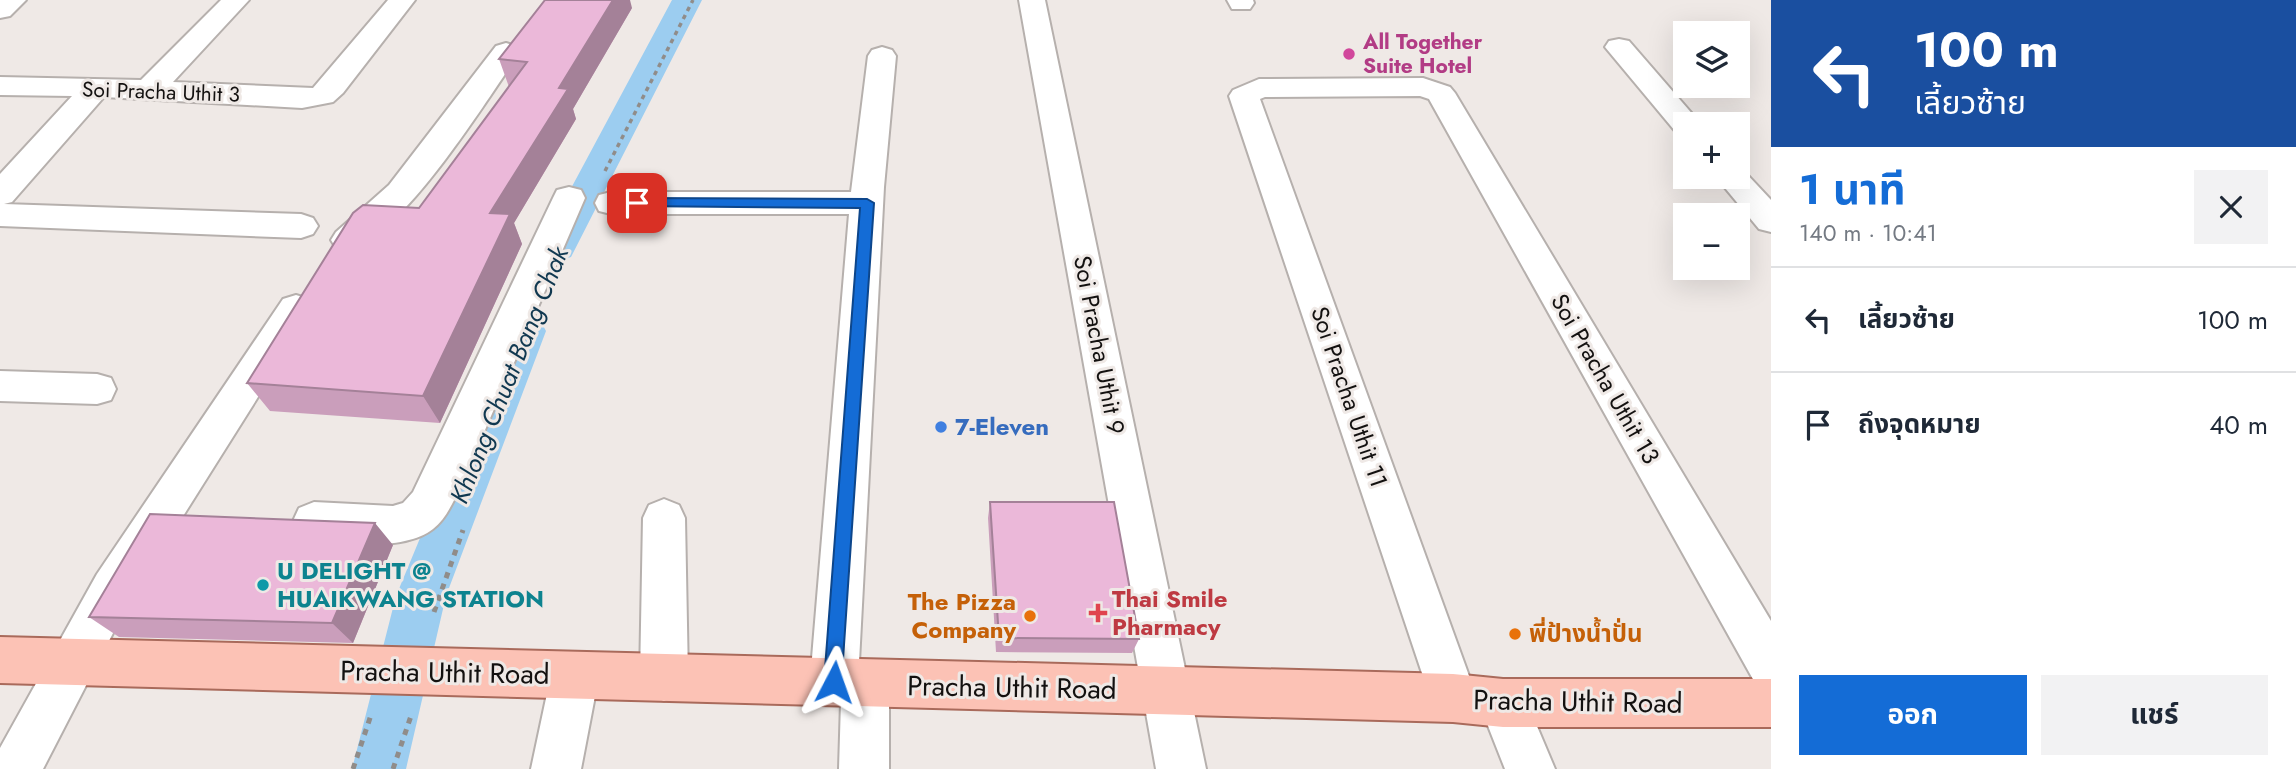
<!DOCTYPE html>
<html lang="th">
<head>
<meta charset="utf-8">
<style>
  body { margin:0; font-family:Jost,"Noto Sans Thai",sans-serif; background:#f2f2f3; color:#1f2937; height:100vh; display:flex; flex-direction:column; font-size:26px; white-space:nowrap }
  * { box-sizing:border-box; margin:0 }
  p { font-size:23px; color:#747a83 }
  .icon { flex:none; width:38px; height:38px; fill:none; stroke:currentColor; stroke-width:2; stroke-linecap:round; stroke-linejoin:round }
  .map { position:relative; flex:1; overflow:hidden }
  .details { display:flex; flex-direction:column; background:#fff; width:525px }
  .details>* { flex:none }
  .top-card { background:#1a4fa0; color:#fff; overflow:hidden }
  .tools { position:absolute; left:1673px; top:21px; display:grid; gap:14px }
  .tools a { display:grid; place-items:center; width:77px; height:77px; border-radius:0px; background:#fff; box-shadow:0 7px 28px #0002; font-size:35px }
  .pin { position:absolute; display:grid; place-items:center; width:60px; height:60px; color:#fff; margin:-30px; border-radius:14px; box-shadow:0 4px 10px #0006 }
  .me { position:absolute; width:77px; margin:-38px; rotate:4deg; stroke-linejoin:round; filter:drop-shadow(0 0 5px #0008) }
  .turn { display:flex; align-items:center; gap:24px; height:147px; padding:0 28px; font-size:32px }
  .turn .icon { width:91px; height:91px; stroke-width:2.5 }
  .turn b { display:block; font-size:49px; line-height:60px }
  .round { display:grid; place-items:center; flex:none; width:74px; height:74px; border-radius:0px; background:#f2f2f3 }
  .overview { display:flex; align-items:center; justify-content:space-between; height:119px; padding:0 28px }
  h1 { font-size:42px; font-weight:700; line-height:52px; color:#146cd6 }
  .cta { display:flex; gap:14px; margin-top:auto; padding:14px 28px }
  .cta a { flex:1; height:80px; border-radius:0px; background:#146cd6; color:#fff; font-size:28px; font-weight:700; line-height:80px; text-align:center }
  .cta a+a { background:#f2f2f3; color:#1f2937 }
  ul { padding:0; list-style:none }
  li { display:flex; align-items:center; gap:21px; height:105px; padding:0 28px; border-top:2px solid #e0e1e3 }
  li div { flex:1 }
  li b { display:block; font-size:26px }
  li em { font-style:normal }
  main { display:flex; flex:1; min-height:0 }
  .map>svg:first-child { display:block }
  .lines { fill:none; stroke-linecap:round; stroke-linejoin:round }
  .canal { fill:#9ccdf0; fill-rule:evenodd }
  .minor-casing { stroke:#b6b0ad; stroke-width:4 }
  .major-casing { stroke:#a96a5b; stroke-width:4 }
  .path-far1 { stroke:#908c89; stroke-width:3.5; stroke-dasharray:4.5 4.5; stroke-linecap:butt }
  .path { stroke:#908c89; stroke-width:5; stroke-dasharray:6 6; stroke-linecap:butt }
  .minor { fill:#fff; fill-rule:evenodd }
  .major { fill:#fcc2b5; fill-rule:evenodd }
  .wall { fill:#ca9ebb }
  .shaded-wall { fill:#a48198 }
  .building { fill:#ebb8d9; stroke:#a48198; stroke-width:2 }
  .route { fill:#146cd6; stroke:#0d468b; stroke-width:2 }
  .hotel-dot { fill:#d1479c; stroke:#efe9e6; stroke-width:2.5 }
  .shop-dot { fill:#3f7fe0; stroke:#efe9e6; stroke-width:2.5 }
  .culture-dot { fill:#0f9aa8; stroke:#efe9e6; stroke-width:2.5 }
  .health-dot { fill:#e0444e; stroke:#efe9e6; stroke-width:2.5 }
  .food-dot { fill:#e8710a; stroke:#efe9e6; stroke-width:2.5 }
  .labels { text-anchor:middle; stroke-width:6; stroke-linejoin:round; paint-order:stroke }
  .far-hotel-label { font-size:21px; font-weight:bold; fill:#b23c85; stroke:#efe9e6; text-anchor:start }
  .far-street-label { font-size:21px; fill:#131110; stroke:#efe9e6 }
  .street-label { font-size:24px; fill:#131110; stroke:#efe9e6 }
  .shop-label { font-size:24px; font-weight:bold; fill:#366cbe; stroke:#efe9e6; text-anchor:start }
  .culture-label { font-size:24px; font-weight:bold; fill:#0d838f; stroke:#efe9e6; text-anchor:start }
  .health-label { font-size:24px; font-weight:bold; fill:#be3a42; stroke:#efe9e6; text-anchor:start }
  .food-label { font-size:24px; font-weight:bold; fill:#c56008; stroke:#efe9e6; text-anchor:end }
  .water-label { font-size:26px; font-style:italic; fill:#103850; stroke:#efe9e6 }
  .near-street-label { font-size:28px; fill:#131110; stroke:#efe9e6 }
</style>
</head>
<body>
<main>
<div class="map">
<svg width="1771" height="769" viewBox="0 0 1771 769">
  <rect width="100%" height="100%" fill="#efe9e6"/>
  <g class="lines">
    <path class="canal" d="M 672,0 L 702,0 L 571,257 L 558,261 L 545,257 L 539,248 Z
      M 526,316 L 540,320 L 546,331 L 446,596 L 406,769 L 352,769 L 396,596 L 506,331 L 512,320 Z"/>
    <g class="minor-casing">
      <path id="minor" d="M 0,0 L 26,0 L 10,16 L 0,18 Z
        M 221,0 L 249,0 L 173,82 L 313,88 L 388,0 L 415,0 L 343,93 L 333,102 L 302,108 L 104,97 L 12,202 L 4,204 L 301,214 L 313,218 L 318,226 L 313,234 L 301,238 L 0,226 L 0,174 L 72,96 L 0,95 L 0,77 L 141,80 Z
        M 1019,0 L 1045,0 L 1206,769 L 1156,769 Z
        M 1227,0 L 1253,0 L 1254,3 L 1250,9 L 1232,9 Z
        M 1619,39 L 1629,41 L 1701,124 L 1685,124 L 1685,133 L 1675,131 L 1605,47 L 1609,41 Z
        M 506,43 L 516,46 L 520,52 C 481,109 418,210 361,247 C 353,253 345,251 336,248 L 331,240 L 336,232 L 389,185 L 496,46 Z
        M 882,47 L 892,50 L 896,56 L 884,187 L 859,662 L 865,660 L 882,667 L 889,683 L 889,769 L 839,769 L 841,702 L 834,705 L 817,698 L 810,682 L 849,214 L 611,214 L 599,211 L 595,203 L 599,195 L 611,192 L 851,192 L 868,56 L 872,50 Z
        M 1423,78 L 1450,87 L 1455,93 L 1771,621 L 1771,688 L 1754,681 L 1429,99 L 1420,96 L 1265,97 L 1260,99 L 1477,698 L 1470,715 L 1453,722 L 1436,715 L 1229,96 L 1233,90 L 1259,79 Z
        M 1738,168 L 1743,170 L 1771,200 L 1771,232 L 1759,229 L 1716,177 L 1738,177 Z
        M 569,187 L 581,190 L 585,198 L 460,488 C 453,502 446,519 433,529 C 404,552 331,546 299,534 L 293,521 L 299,508 L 314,502 L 393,506 L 403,503 L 413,492 L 553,198 L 557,190 Z
        M 296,295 L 309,299 L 314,308 L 129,602 L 43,769 L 0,769 L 0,748 L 97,574 L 283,299 Z
        M 0,371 L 97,374 L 111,378 L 116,389 L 111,400 L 97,404 L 0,401 Z
        M 664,499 L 679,505 L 685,518 L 688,678 L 681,694 L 664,701 L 647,694 L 640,678 L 643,518 L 649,505 Z
        M 575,652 L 592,659 L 599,675 L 581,769 L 531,769 L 551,675 L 558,659 Z
        M 1503,679 L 1520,686 L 1555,769 L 1505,769 L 1479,703 L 1486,686 Z"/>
    </g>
    <g class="major-casing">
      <path id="major" d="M 0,637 L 1453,674 L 1503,679 L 1771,679 L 1771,727 L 1503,727 L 1453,722 L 0,683 Z"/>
    </g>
    <path class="path-far1" d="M 605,171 L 693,0"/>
    <path class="path" d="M 434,612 L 463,530
      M 353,769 L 372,712
      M 393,769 L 412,713"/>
    <use href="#minor" class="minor"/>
    <use href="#major" class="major"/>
  </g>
  <path class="wall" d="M 632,8 L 573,109 L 576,119 L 514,223 L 522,244 L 440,423 L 270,411 L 247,383 L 419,208 L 509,87 L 499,59 Z
    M 990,502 L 1139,639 L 1132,653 L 996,652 L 988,518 Z
    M 393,545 L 353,643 L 119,637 L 89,617 Z"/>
  <path class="shaded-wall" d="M 613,0 L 630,0 L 632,8 L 573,109 L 576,119 L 514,223 L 522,244 L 440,423 L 423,396 L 490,213 L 559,88 Z
    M 375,523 L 393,545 L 353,643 L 332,623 Z"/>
  <path class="building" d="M 545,0 L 613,0 L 559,88 L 568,89 L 490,213 L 510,214 L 423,396 L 247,383 L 353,213 L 363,205 L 419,208 L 527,62 L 499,59 Z
    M 990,502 L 1114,502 L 1139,639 L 999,638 Z
    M 150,514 L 375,523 L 332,623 L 89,617 Z"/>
  <path class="route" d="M 637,198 L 867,199 L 874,203 L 841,689 L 834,692 L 827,689 L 824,682 L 860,208 L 632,206 L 630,203 Z"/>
  <circle class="hotel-dot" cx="1349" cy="54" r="7"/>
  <circle class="shop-dot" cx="941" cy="427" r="7"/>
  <circle class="culture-dot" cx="263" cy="585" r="7"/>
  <path class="health-dot" d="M1094.5 602.5h7v7h7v7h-7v7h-7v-7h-7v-7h7z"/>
  <g class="food-dot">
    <circle cx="1030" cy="616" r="7"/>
    <circle cx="1515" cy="634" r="7"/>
  </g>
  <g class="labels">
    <g class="far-hotel-label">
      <text x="1363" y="49">All Together<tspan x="1363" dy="24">Suite Hotel</tspan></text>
    </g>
    <g class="far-street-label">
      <text transform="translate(161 92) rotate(2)" y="7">Soi Pracha Uthit 3</text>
    </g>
    <g class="street-label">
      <text transform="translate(1099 345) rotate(79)" y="8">Soi Pracha Uthit 9</text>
      <text transform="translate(1605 379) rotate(60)" y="8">Soi Pracha Uthit 13</text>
      <text transform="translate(1349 397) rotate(71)" y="8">Soi Pracha Uthit 11</text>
    </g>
    <g class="shop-label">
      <text x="955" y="435">7-Eleven</text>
    </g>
    <g class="culture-label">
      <text x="277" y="579">U DELIGHT @<tspan x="277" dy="28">HUAIKWANG STATION</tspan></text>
    </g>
    <g class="health-label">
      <text x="1112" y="607">Thai Smile<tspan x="1112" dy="28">Pharmacy</tspan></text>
    </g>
    <g class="food-label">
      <text x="1016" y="610">The Pizza<tspan x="1016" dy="28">Company</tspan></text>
      <text x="1529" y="642" text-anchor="start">พี่ป้างน้ำปั่น</text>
    </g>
    <g class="water-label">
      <text transform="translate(509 375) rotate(-68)" y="9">Khlong Chuat Bang Chak</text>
    </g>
    <g class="near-street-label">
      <text transform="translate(445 672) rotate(1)" y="10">Pracha Uthit Road</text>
      <text transform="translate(1012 687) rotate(1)" y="10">Pracha Uthit Road</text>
      <text transform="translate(1578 701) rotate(1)" y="10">Pracha Uthit Road</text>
    </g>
  </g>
</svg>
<div class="tools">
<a><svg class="icon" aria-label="layers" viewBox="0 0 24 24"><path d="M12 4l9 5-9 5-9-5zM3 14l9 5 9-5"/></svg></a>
<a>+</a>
<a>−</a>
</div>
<div class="pin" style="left:637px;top:203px;background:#d93025"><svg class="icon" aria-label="arrive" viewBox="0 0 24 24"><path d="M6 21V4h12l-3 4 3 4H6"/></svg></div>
<svg class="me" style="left:834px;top:682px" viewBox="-20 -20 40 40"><path d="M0-17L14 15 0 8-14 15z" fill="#146cd6" stroke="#fff" stroke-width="4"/></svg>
</div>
<section class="details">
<div class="top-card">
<div class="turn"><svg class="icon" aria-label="left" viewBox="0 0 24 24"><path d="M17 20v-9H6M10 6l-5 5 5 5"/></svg><div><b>100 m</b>เลี้ยวซ้าย</div></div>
</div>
<div class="overview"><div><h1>1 นาที</h1><p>140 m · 10:41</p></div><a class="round"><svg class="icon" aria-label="close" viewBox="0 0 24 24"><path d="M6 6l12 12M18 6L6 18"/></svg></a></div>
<ul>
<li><svg class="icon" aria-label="left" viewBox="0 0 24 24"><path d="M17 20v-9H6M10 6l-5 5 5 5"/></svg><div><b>เลี้ยวซ้าย</b></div><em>100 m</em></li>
<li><svg class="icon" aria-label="arrive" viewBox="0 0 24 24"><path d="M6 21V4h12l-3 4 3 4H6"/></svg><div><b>ถึงจุดหมาย</b></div><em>40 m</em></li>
</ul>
<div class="cta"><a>ออก</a><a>แชร์</a></div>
</section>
</main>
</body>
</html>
